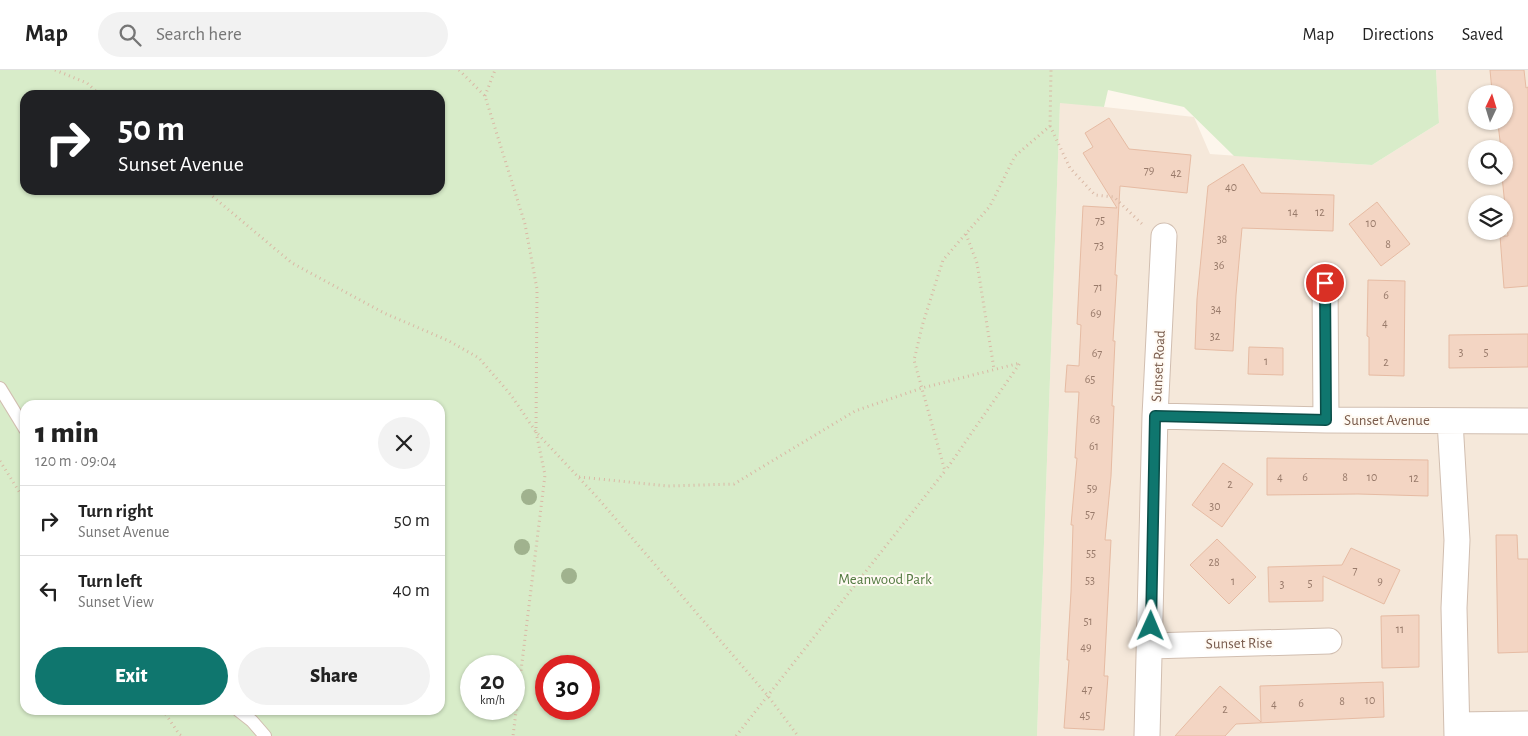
<!DOCTYPE html>
<html lang="en">
<head>
<meta charset="utf-8">
<style>
  body { margin:0; font-family:"Alegreya Sans",sans-serif; background:#f2f2f2; color:#222; height:100vh; display:flex; flex-direction:column; font-size:19px; white-space:nowrap }
  * { box-sizing:border-box; margin:0 }
  p { font-size:16px; color:#767676 }
  .icon { flex:none; width:28px; height:28px; fill:none; stroke:currentColor; stroke-width:2; stroke-linecap:round; stroke-linejoin:round }
  .map { position:relative; flex:1; overflow:hidden }
  .side { position:absolute; left:20px; top:330px; width:425px; height:315px; display:flex; flex-direction:column; background:#fff; border-radius:15px; box-shadow:0 1px 4px #0004 }
  .side>* { flex:none }
  .top-card { position:absolute; left:20px; top:20px; width:425px; height:105px; border-radius:15px; box-shadow:0 1px 4px #0004; background:#202124; color:#fff; overflow:hidden }
  .needle { width:32px; rotate:4deg }
  .tools { position:absolute; left:1468px; top:15px; display:grid; gap:10px }
  .tools a { display:grid; place-items:center; width:45px; height:45px; border-radius:50%; background:#fff; box-shadow:0 1px 4px #0004; font-size:25px }
  .speed { position:absolute; left:460px; top:585px; display:flex; gap:10px; font-size:25px; font-weight:700; text-align:center }
  .speed>* { display:grid; place-content:center; width:65px; height:65px; border-radius:50%; background:#fff; box-shadow:0 1px 4px #0004; line-height:1 }
  .speed small { font-size:12px; font-weight:400 }
  .speed .limit { border:8px solid #d22; background:#fff; color:#111 }
  .pin { position:absolute; display:grid; place-items:center; width:42px; height:42px; color:#fff; margin:-21px; border:2px solid #fff; border-radius:50%; box-shadow:0 1px 5px #0007 }
  .me { position:absolute; width:55px; margin:-28px; rotate:1deg; stroke-linejoin:round; filter:drop-shadow(0 0 4px #0008) }
  .turn { display:flex; align-items:center; gap:18px; height:105px; padding:0 15px; font-size:22px }
  .turn .icon { width:65px; height:65px; stroke-width:2.5 }
  .turn b { display:block; font-size:35px; line-height:42px }
  .round { display:grid; place-items:center; flex:none; width:52px; height:52px; border-radius:26px; background:#f2f2f2 }
  .head { display:flex; align-items:center; justify-content:space-between; height:85px; padding:0 15px }
  h1 { font-size:30px; font-weight:800; line-height:38px }
  .button { display:flex; gap:10px; margin-top:auto; padding:10px 15px }
  .button a { flex:1; height:58px; border-radius:30px; background:#0f766e; color:#fff; font-size:20px; font-weight:800; line-height:58px; text-align:center }
  .button a+a { background:#f2f2f2; color:#222 }
  ul { padding:0; list-style:none }
  li { display:flex; align-items:center; gap:15px; height:70px; padding:0 15px; border-top:1px solid #e0e0e0 }
  li div { flex:1 }
  li b { display:block; font-size:19px }
  li em { font-style:normal }
  header { display:flex; align-items:center; gap:30px; box-sizing:border-box; height:70px; padding:0 25px; background:#fff; border-bottom:1px solid #e0e0e0 }
  header strong { font-size:24px }
  nav { display:flex; gap:28px; margin-inline-start:auto; font-size:18px }
  .search { width:350px; height:45px; background:#f2f2f2; display:flex; align-items:center; gap:12px; box-sizing:border-box; padding:0 18px; border-radius:28px; color:#767676; font-size:19px }
  .map>svg:first-child { display:block }
  .residential { fill:#f5e8da; fill-rule:evenodd }
  .green { fill:#d8ecc9; fill-rule:evenodd }
  .building { fill:#f3d5c3; stroke:#e6bba3 }
  .lines { fill:none; stroke-linecap:round; stroke-linejoin:round }
  .lane-casing { stroke:#d1beb0; stroke-width:14 }
  .street-casing { stroke:#d1beb0; stroke-width:27 }
  .path { stroke:#d9b8a5; stroke-width:3; stroke-dasharray:1 4; stroke-linecap:butt }
  .lane { stroke:#fff; stroke-width:12 }
  .street { stroke:#fff; stroke-width:25 }
  .tree { fill:#a0b28e }
  .route-casing { stroke:#0a4d48; stroke-width:12 }
  .route { stroke:#0f766e; stroke-width:9 }
  .labels { text-anchor:middle; stroke-width:4; stroke-linejoin:round; paint-order:stroke }
  .number-label { font-size:12px; fill:#987a6a }
  .street-label { font-size:15px; fill:#7a5c4d; stroke:#fffaf3 }
  .park-label { font-size:15px; fill:#537a41; stroke:#fffaf3 }
</style>
</head>
<body>
<header>
<strong>Map</strong>
<div class="search"><svg class="icon" aria-label="search" viewBox="0 0 24 24"><circle cx="10" cy="10" r="6"/><path d="M15 15l6 6"/></svg>Search here</div>
<nav><a>Map</a><a>Directions</a><a>Saved</a></nav>
</header>
<div class="map">
<svg width="1528" height="666" viewBox="0 0 1528 666">
  <rect width="100%" height="100%" fill="#fdf6ec"/>
  <path class="residential" d="M 1436,0 L 1528,0 L 1528,666 L 1037,666 L 1060,32 L 1194,47 L 1210,84 L 1372,95 L 1439,53 ZM 1476,24 L 1504,24 L 1504,51 L 1476,51 ZM 1476,79 L 1504,79 L 1504,106 L 1476,106 ZM 1476,134 L 1504,134 L 1504,161 L 1476,161 Z"/>
  <path class="green" d="M 0,0 L 1436,0 L 1439,53 L 1372,95 L 1234,86 L 1184,37 L 1108,20 L 1104,37 L 1060,33 L 1037,666 L 0,666 ZM 25,25 L 440,25 L 440,120 L 25,120 ZM 25,335 L 440,335 L 440,640 L 25,640 ZM 471,596 L 514,596 L 514,639 L 471,639 ZM 546,596 L 589,596 L 589,639 L 546,639 Z"/>
  <path class="building" d="M 1490,0 L 1524,0 L 1526,18 L 1528,17 L 1528,216 L 1504,218 L 1500,166 L 1508,166 L 1502,106 L 1504,106 L 1504,79 L 1501,79 L 1498,54 L 1487,55 L 1486,51 L 1504,51 L 1504,24 L 1484,24 L 1483,22 L 1492,21 Z
    M 1109,48 L 1129,79 L 1191,85 L 1187,123 L 1120,116 L 1115,205 L 1117,205 L 1113,271 L 1115,271 L 1112,336 L 1114,336 L 1111,406 L 1105,470 L 1111,470 L 1104,606 L 1108,606 L 1104,660 L 1064,658 L 1069,590 L 1067,590 L 1071,522 L 1073,455 L 1071,455 L 1077,388 L 1075,388 L 1079,322 L 1065,322 L 1067,295 L 1079,296 L 1081,255 L 1077,254 L 1083,136 L 1117,138 L 1083,83 L 1093,77 L 1085,63 Z
    M 1243,94 L 1261,123 L 1334,125 L 1333,161 L 1242,158 L 1236,225 L 1233,281 L 1195,279 L 1197,229 L 1208,116 Z
    M 1377,132 L 1410,174 L 1381,196 L 1349,154 Z
    M 1368,210 L 1405,211 L 1404,306 L 1369,305 L 1369,267 L 1367,266 Z
    M 1528,264 L 1528,297 L 1449,298 L 1449,265 Z
    M 1249,277 L 1283,278 L 1283,305 L 1248,304 Z
    M 1267,388 L 1428,390 L 1428,426 L 1358,424 L 1267,425 Z
    M 1223,393 L 1253,414 L 1222,457 L 1192,435 Z
    M 1496,465 L 1517,465 L 1518,489 L 1528,489 L 1528,582 L 1498,583 Z
    M 1217,469 L 1256,507 L 1229,534 L 1190,495 Z
    M 1351,478 L 1400,500 L 1384,534 L 1323,506 L 1323,531 L 1269,532 L 1268,497 L 1342,495 Z
    M 1419,545 L 1419,597 L 1382,598 L 1381,546 Z
    M 1383,612 L 1384,647 L 1236,654 L 1225,666 L 1175,666 L 1220,616 L 1261,652 L 1260,616 Z"/>
  <g class="lines">
    <g class="lane-casing">
      <path id="lane" d="M 0,318 L 25,359
        M 238,640 L 252,651 L 265,666"/>
    </g>
    <g class="street-casing">
      <path id="street" d="M 1325,213 L 1326,350
        M 1155,346 L 1326,350 L 1528,351
        M 1450,351 L 1457,470 L 1454,538 L 1457,666
        M 1150,576 L 1329,571
        M 1457,655 L 1528,654
        M 1147,666 L 1155,346 L 1164,166"/>
    </g>
    <path class="path" d="M 55,0 L 87,13 L 100,25
      M 459,0 L 485,26 L 525,154 L 537,219 L 536,362 L 545,405 L 513,666
      M 485,26 L 495,0
      M 1050,56 L 1070,98 L 1095,125 L 1114,127 L 1142,154
      M 205,120 L 292,193 L 384,243 L 449,271 L 479,288 L 511,325 L 536,362 L 596,426 L 768,626 L 798,666
      M 966,164 L 977,193 L 994,299
      M 0,391 L 25,431
      M 579,407 L 668,416 L 734,414 L 855,341 L 922,318 L 1020,293 L 946,400
      M 163,640 L 179,664 L 182,666
      M 736,666 L 945,401 L 914,290 L 923,253 L 943,190 L 990,136 L 1015,86 L 1050,56 L 1051,0"/>
    <use href="#lane" class="lane"/>
    <use href="#street" class="street"/>
  </g>
  <g class="tree">
    <circle cx="529" cy="427" r="8"/>
    <circle cx="522" cy="477" r="8"/>
    <circle cx="569" cy="506" r="8"/>
  </g>
  <g class="lines">
    <g class="route-casing">
      <path id="route" d="M 1151,556 L 1155,346 L 1326,350 L 1325,213"/>
    </g>
    <use href="#route" class="route"/>
  </g>
  <g class="labels">
    <g class="number-label">
      <text x="1149" y="104">79</text>
      <text x="1176" y="107">42</text>
      <text x="1231" y="121">40</text>
      <text x="1293" y="146">14</text>
      <text x="1320" y="146">12</text>
      <text x="1100" y="154">75</text>
      <text x="1371" y="157">10</text>
      <text x="1222" y="173">38</text>
      <text x="1388" y="178">8</text>
      <text x="1099" y="179">73</text>
      <text x="1219" y="199">36</text>
      <text x="1098" y="221">71</text>
      <text x="1386" y="229">6</text>
      <text x="1216" y="243">34</text>
      <text x="1096" y="247">69</text>
      <text x="1385" y="257">4</text>
      <text x="1215" y="270">32</text>
      <text x="1461" y="286">3</text>
      <text x="1486" y="286">5</text>
      <text x="1097" y="287">67</text>
      <text x="1266" y="295">1</text>
      <text x="1386" y="296">2</text>
      <text x="1090" y="313">65</text>
      <text x="1095" y="353">63</text>
      <text x="1094" y="380">61</text>
      <text x="1280" y="411">4</text>
      <text x="1305" y="411">6</text>
      <text x="1345" y="411">8</text>
      <text x="1372" y="411">10</text>
      <text x="1414" y="412">12</text>
      <text x="1230" y="418">2</text>
      <text x="1092" y="422">59</text>
      <text x="1215" y="440">30</text>
      <text x="1090" y="448">57</text>
      <text x="1091" y="487">55</text>
      <text x="1214" y="496">28</text>
      <text x="1355" y="504">7</text>
      <text x="1090" y="514">53</text>
      <text x="1233" y="515">1</text>
      <text x="1380" y="515">9</text>
      <text x="1310" y="517">5</text>
      <text x="1282" y="518">3</text>
      <text x="1088" y="555">51</text>
      <text x="1400" y="563">11</text>
      <text x="1086" y="581">49</text>
      <text x="1087" y="623">47</text>
      <text x="1370" y="634">10</text>
      <text x="1342" y="635">8</text>
      <text x="1301" y="637">6</text>
      <text x="1274" y="638">4</text>
      <text x="1225" y="643">2</text>
      <text x="1085" y="649">45</text>
    </g>
    <g class="street-label">
      <text transform="translate(1158 296) rotate(-87)" y="5">Sunset Road</text>
      <text x="1387" y="355">Sunset Avenue</text>
      <text transform="translate(1239 573) rotate(-1)" y="5">Sunset Rise</text>
    </g>
    <g class="park-label">
      <text x="885" y="514">Meanwood Park</text>
    </g>
  </g>
</svg>
<div class="tools">
<a><svg class="needle" viewBox="-14 -14 28 28"><path d="M0-13l5 13h-10z" fill="#e53935"/><path d="M0 13l5-13h-10z" fill="#767676"/></svg></a>
<a><svg class="icon" aria-label="search" viewBox="0 0 24 24"><circle cx="10" cy="10" r="6"/><path d="M15 15l6 6"/></svg></a>
<a><svg class="icon" aria-label="layers" viewBox="0 0 24 24"><path d="M12 4l9 5-9 5-9-5zM3 14l9 5 9-5"/></svg></a>
</div>
<div class="speed"><div>20<small>km/h</small></div><div class="limit">30</div></div>
<div class="pin" style="left:1325px;top:213px;background:#d93025"><svg class="icon" aria-label="arrive" viewBox="0 0 24 24"><path d="M6 21V4h12l-3 4 3 4H6"/></svg></div>
<svg class="me" style="left:1151px;top:556px" viewBox="-20 -20 40 40"><path d="M0-17L14 15 0 8-14 15z" fill="#0f766e" stroke="#fff" stroke-width="4"/></svg>
<div class="top-card">
<div class="turn"><svg class="icon" aria-label="right" viewBox="0 0 24 24"><path d="M7 20v-9h11M14 6l5 5-5 5"/></svg><div><b>50 m</b>Sunset Avenue</div></div>
</div>
<section class="side">
<div class="head"><div><h1>1 min</h1><p>120 m · 09:04</p></div><a class="round"><svg class="icon" aria-label="close" viewBox="0 0 24 24"><path d="M6 6l12 12M18 6L6 18"/></svg></a></div>
<ul>
<li><svg class="icon" aria-label="right" viewBox="0 0 24 24"><path d="M7 20v-9h11M14 6l5 5-5 5"/></svg><div><b>Turn right</b><p>Sunset Avenue</p></div><em>50 m</em></li>
<li><svg class="icon" aria-label="left" viewBox="0 0 24 24"><path d="M17 20v-9H6M10 6l-5 5 5 5"/></svg><div><b>Turn left</b><p>Sunset View</p></div><em>40 m</em></li>
</ul>
<div class="button"><a>Exit</a><a>Share</a></div>
</section>
</div>
</body>
</html>
